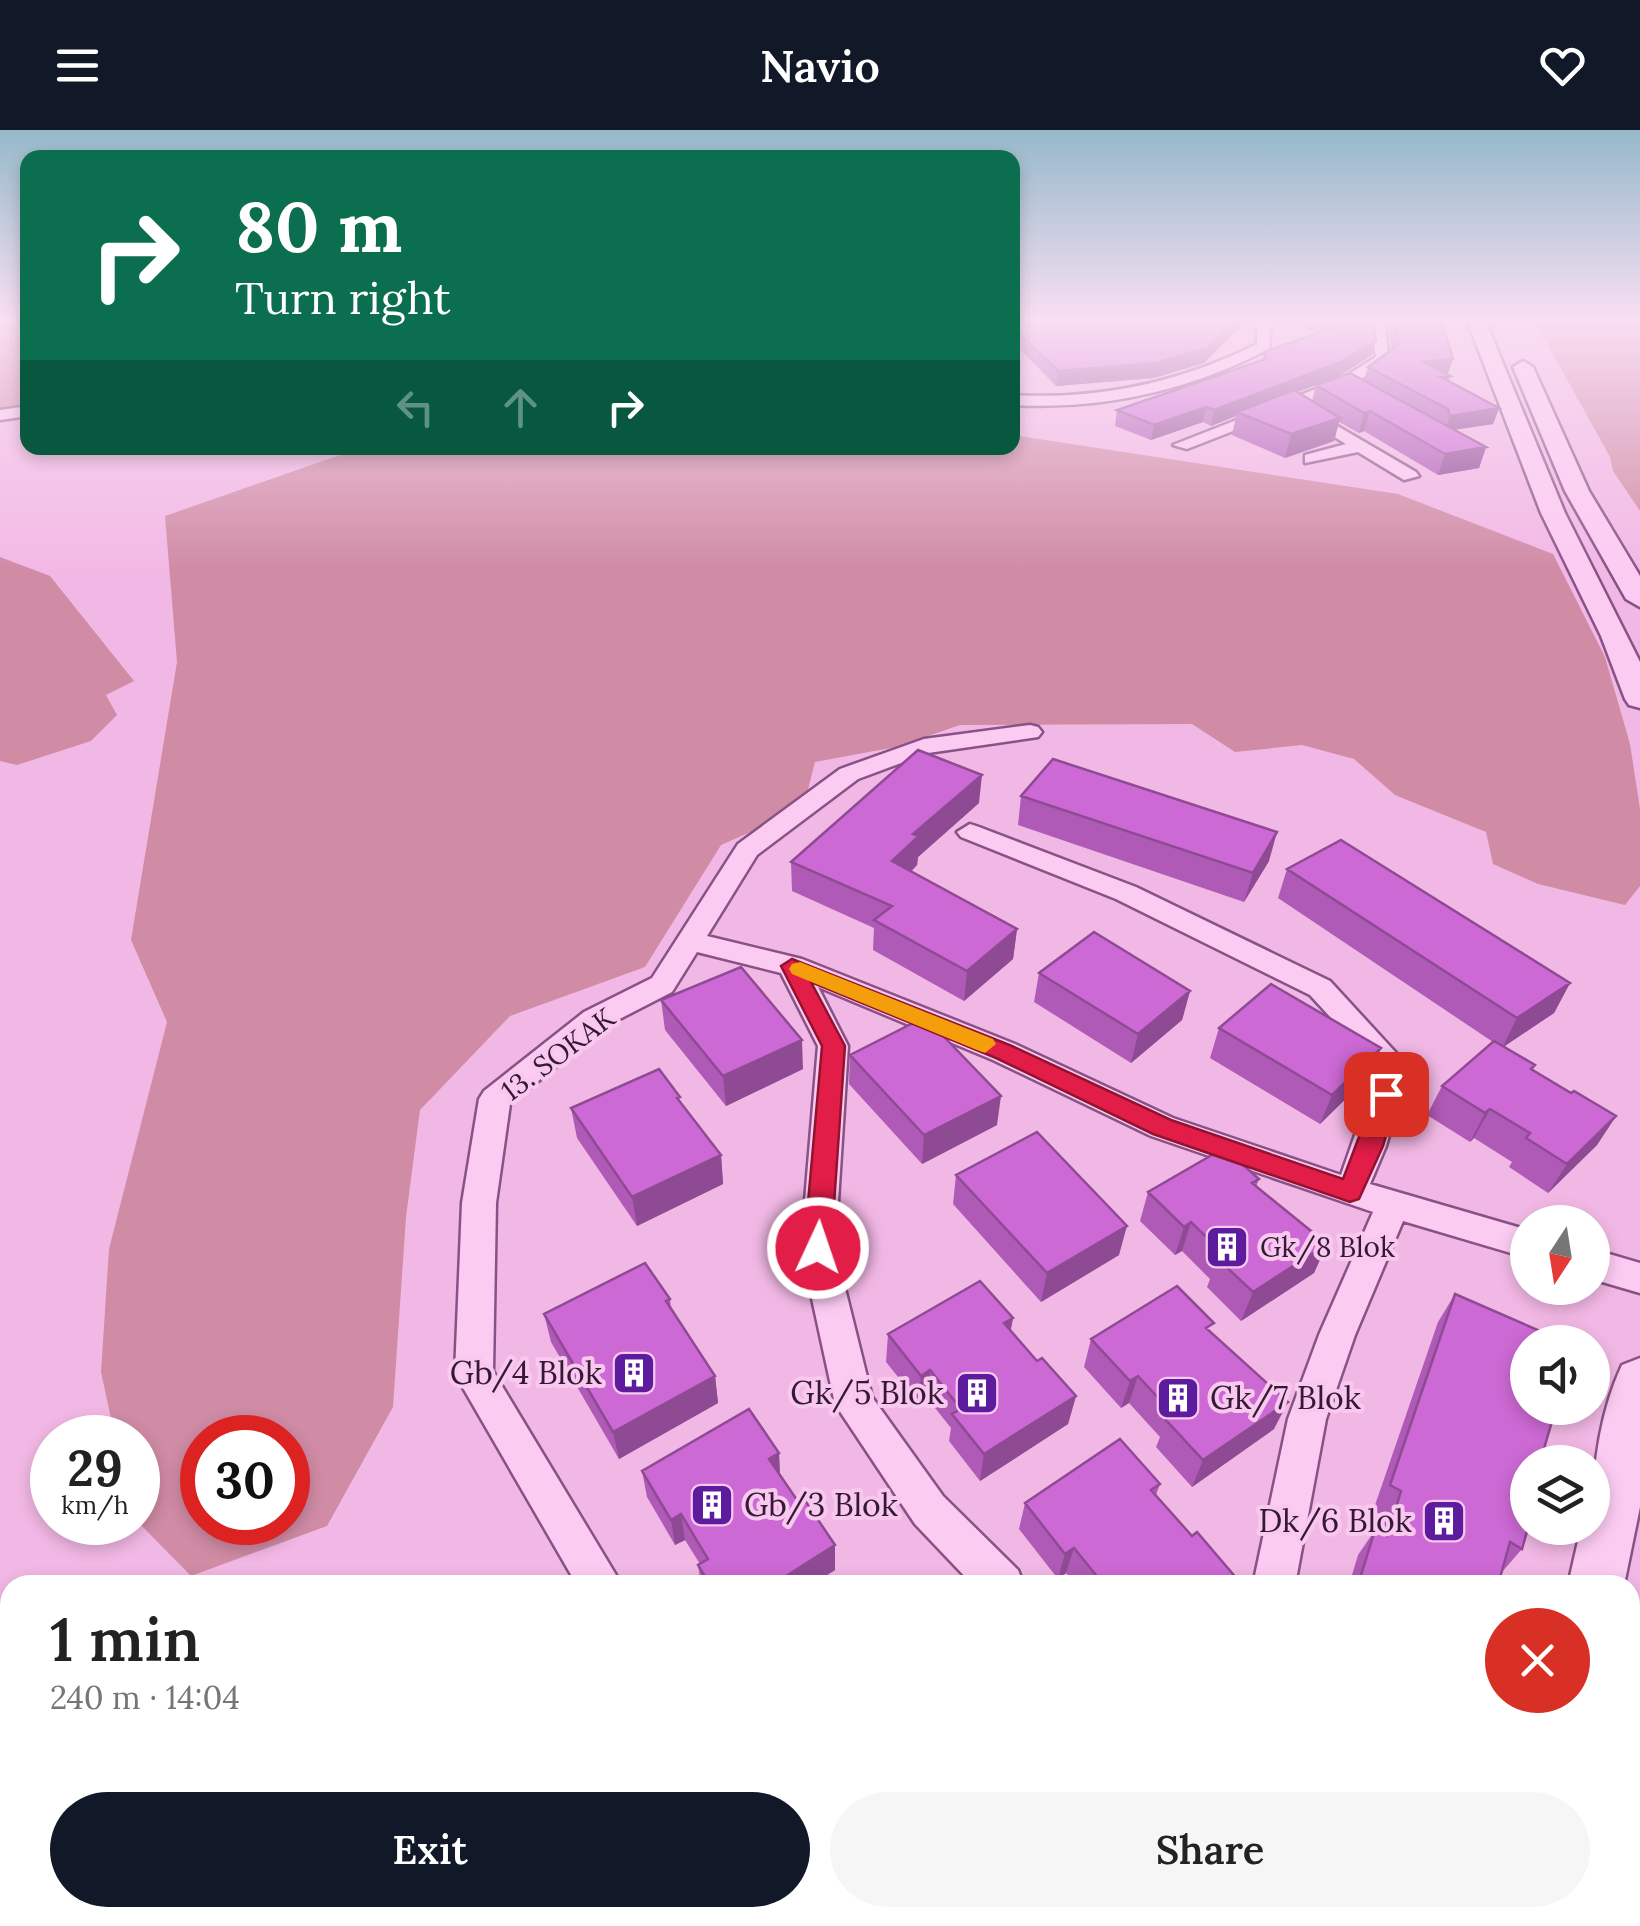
<!DOCTYPE html>
<html lang="en">
<head>
<meta charset="utf-8">
<style>
  body { margin:0; font-family:Lora,serif; background:#f6f6f6; color:#222; height:100vh; display:flex; flex-direction:column; font-size:38px; white-space:nowrap }
  * { box-sizing:border-box; margin:0 }
  p { font-size:32px; color:#767676 }
  .icon { flex:none; width:55px; height:55px; fill:none; stroke:currentColor; stroke-width:2; stroke-linecap:round; stroke-linejoin:round }
  .map { position:relative; flex:1; overflow:hidden }
  .panel { position:absolute; left:0px; top:1445px; width:1640px; height:352px; display:flex; flex-direction:column; background:#fff; border-radius:30px 30px 0 0; box-shadow:0 5px 15px #0003 }
  .panel>* { flex:none }
  .top-card { position:absolute; left:20px; top:20px; width:1000px; height:305px; border-radius:20px; box-shadow:0 5px 15px #0003; background:#0b6e4f; color:#fff; overflow:hidden }
  .needle { width:65px; rotate:192deg }
  .fabs { position:absolute; left:1510px; top:1075px; display:grid; gap:20px }
  .fabs a { display:grid; place-items:center; width:100px; height:100px; border-radius:50%; background:#fff; box-shadow:0 5px 15px #0003; font-size:50px }
  .speed { position:absolute; left:30px; top:1285px; display:flex; gap:20px; font-size:50px; font-weight:700; text-align:center }
  .speed>* { display:grid; place-content:center; width:130px; height:130px; border-radius:50%; background:#fff; box-shadow:0 5px 15px #0003; line-height:1 }
  .speed small { font-size:25px; font-weight:400 }
  .speed .limit { border:15px solid #d22; background:#fff; color:#111 }
  .pin { position:absolute; display:grid; place-items:center; width:85px; height:85px; color:#fff; margin:-42px; border-radius:20px; box-shadow:0 5px 15px #0006 }
  .me { position:absolute; width:110px; margin:-55px; rotate:3deg; stroke-linejoin:round; filter:drop-shadow(0 0 8px #0008) }
  .turn { display:flex; align-items:center; gap:35px; height:210px; padding:0 50px; font-size:45px }
  .turn .icon { width:130px; height:130px; stroke-width:2.5 }
  .turn b { display:block; font-size:70px; line-height:85px }
  .lanes { display:flex; align-items:center; height:95px; padding:0 50px; background:#0003; justify-content:center; gap:50px; direction:ltr }
  .lanes .off { opacity:.35 }
  .round { display:grid; place-items:center; flex:none; width:105px; height:105px; border-radius:52px; background:#f6f6f6 }
  .summary { display:flex; align-items:center; justify-content:space-between; height:170px; padding:0 50px }
  h1 { font-size:60px; font-weight:600; line-height:75px }
  .button { display:flex; gap:20px; margin-top:auto; padding:20px 50px }
  .button a { flex:1; height:115px; border-radius:60px; background:#111827; color:#fff; font-size:40px; font-weight:600; line-height:115px; text-align:center }
  .button a+a { background:#f6f6f6; color:#222 }
  header { display:flex; justify-content:space-between; align-items:center; height:130px; padding:0 50px; background:#111827; color:#fff; font-size:45px; font-weight:600 }
  .map>svg:first-child { display:block }
  .green { fill:#d08ba5; fill-rule:evenodd }
  .lines { fill:none; stroke-linecap:round; stroke-linejoin:round }
  .minor-casing { stroke:#895286; stroke-width:5 }
  .tertiary-casing { stroke:#895286; stroke-width:5 }
  .minor { fill:#fccbf2; fill-rule:evenodd }
  .tertiary { fill:#fccbf2; fill-rule:evenodd }
  .wall { fill:#af5ab6 }
  .shaded-wall { fill:#8f4a94 }
  .building { fill:#cc69d4; stroke:#8f4a94; stroke-width:2.5 }
  .route { fill:#e11d48; stroke:#92132f; stroke-width:2.5 }
  .slow { fill:#f59e0b }
  .labels { text-anchor:middle; stroke-width:8; stroke-linejoin:round; paint-order:stroke }
  .street-label { font-size:28px; fill:#351836; stroke:#f8c8ee }
  .poi-label { font-size:28px; fill:#351836; stroke:#f8c8ee; text-anchor:start }
  .near-poi-label { font-size:32px; fill:#351836; stroke:#f8c8ee; text-anchor:end }
</style>
</head>
<body>
<header><svg class="icon" aria-label="menu" viewBox="0 0 24 24"><path d="M4 6h16M4 12h16M4 18h16"/></svg>Navio<svg class="icon" aria-label="heart" viewBox="0 0 24 24"><path d="M12 20l-8-8c-3-5 5-10 8-4 3-6 11-1 8 4z"/></svg></header>
<div class="map">
<svg width="1640" height="1796" viewBox="0 0 1640 1796">
  <rect width="100%" height="100%" fill="#f2b8e5"/>
  <path class="green" d="M 0,190 L 27,190 L 27,276 L 0,279 Z
    M 1534,190 L 1640,190 L 1640,381 L 1613,341 L 1610,327 Z
    M 1013,305 L 1398,364 L 1553,424 L 1605,527 L 1630,614 L 1640,679 L 1640,756 L 1625,775 L 1538,754 L 1493,734 L 1486,702 L 1395,665 L 1354,629 L 1302,615 L 1235,622 L 1192,594 L 960,595 L 896,617 L 815,632 L 803,679 L 721,715 L 645,837 L 510,886 L 420,980 L 406,1087 L 393,1277 L 327,1396 L 191,1446 L 138,1392 L 138,1308 L 115,1307 L 101,1242 L 109,1119 L 167,892 L 131,810 L 177,532 L 165,386 L 360,318 L 1012,318 ZM 202,1308 L 288,1308 L 288,1392 L 202,1392 Z
    M 0,427 L 50,446 L 134,551 L 106,565 L 117,585 L 91,611 L 17,635 L 0,631 Z"/>
  <g class="lines">
    <g class="minor-casing">
      <path id="minor" d="M 1257,190 L 1271,190 L 1269,219 C 1188,261 1103,280 1012,275 L 1012,265 C 1099,270 1179,253 1257,214 Z
        M 1370,190 L 1384,190 L 1389,232 L 1351,255 L 1187,319 L 1173,315 L 1341,249 L 1376,227 Z
        M 28,276 L 28,286 L 0,290 L 0,280 Z
        M 1303,276 L 1416,342 L 1419,346 L 1404,350 L 1358,322 L 1305,333 L 1305,325 L 1346,314 L 1297,284 L 1295,281 Z
        M 1030,595 L 1038,597 L 1042,602 L 1038,607 L 928,623 L 858,649 L 757,725 L 707,806 L 802,829 L 1015,914 L 1173,988 L 1341,1045 L 1378,939 L 1310,865 L 1116,769 L 961,707 L 957,702 L 970,694 L 979,697 L 1136,757 L 1330,851 L 1409,937 L 1386,1016 L 1370,1054 L 1528,1100 L 1528,1128 L 1403,1091 L 1355,1205 L 1326,1289 L 1295,1455 L 1253,1455 L 1288,1289 L 1319,1205 L 1373,1082 L 1151,1006 L 993,930 L 818,857 L 848,916 L 835,1118 L 872,1267 L 943,1366 L 1018,1440 L 1024,1455 L 973,1455 L 915,1394 L 835,1274 L 801,1118 L 818,916 L 781,843 L 697,822 L 672,862 L 606,896 L 510,974 L 496,1073 L 493,1241 L 622,1455 L 577,1455 L 455,1244 L 462,1073 L 479,969 L 484,961 L 584,882 L 652,848 L 738,714 L 840,639 L 924,609 Z
        M 1592,1119 L 1640,1133 L 1640,1163 L 1592,1149 Z
        M 773,1788 L 824,1788 L 827,1796 L 776,1796 Z
        M 1154,1788 L 1204,1788 L 1204,1796 L 1154,1796 Z"/>
    </g>
    <g class="tertiary-casing">
      <path id="tertiary" d="M 1467,190 L 1485,190 L 1565,383 L 1640,532 L 1640,578 L 1629,575 L 1625,569 L 1601,506 L 1541,383 Z
        M 1523,231 L 1533,237 L 1589,361 L 1640,446 L 1640,477 L 1626,469 L 1565,361 L 1513,237 Z
        M 1640,1228 L 1640,1377 L 1624,1455 L 1568,1455 L 1581,1398 L 1592,1398 C 1592,1344 1599,1284 1622,1235 Z
        M 1640,1751 L 1640,1796 L 1602,1796 L 1605,1788 L 1630,1788 L 1630,1755 Z
        M 1459,1788 L 1528,1788 L 1525,1796 L 1455,1796 Z"/>
    </g>
    <use href="#minor" class="minor"/>
    <use href="#tertiary" class="tertiary"/>
  </g>
  <path class="wall" d="M 1278,190 L 1373,190 L 1372,225 L 1339,246 L 1297,262 L 1312,271 L 1316,255 L 1364,251 L 1368,237 L 1392,219 L 1385,190 L 1441,190 L 1453,229 L 1448,243 L 1446,244 L 1450,246 L 1449,251 L 1499,278 L 1493,294 L 1454,300 L 1486,317 L 1479,338 L 1438,345 L 1364,301 L 1359,303 L 1339,292 L 1334,311 L 1285,328 L 1232,305 L 1236,286 L 1211,296 L 1203,292 L 1151,310 L 1115,296 L 1117,280 L 1262,231 L 1264,222 L 1318,203 Z
    M 1012,194 L 1053,197 L 1240,197 L 1204,233 L 1154,248 L 1056,256 L 1012,211 Z
    M 1021,666 L 1269,731 L 1244,772 L 1018,695 Z
    M 979,673 L 918,727 L 917,735 L 911,742 L 1017,799 L 1013,829 L 964,871 L 873,820 L 874,798 L 792,761 L 791,732 Z
    M 1287,739 L 1570,853 L 1554,883 L 1504,916 L 1532,940 L 1571,963 L 1616,986 L 1597,1015 L 1548,1063 L 1509,1037 L 1512,1032 L 1474,1008 L 1470,1012 L 1427,985 L 1442,956 L 1493,912 L 1278,768 Z
    M 1039,843 L 1190,861 L 1182,890 L 1131,933 L 1034,872 Z
    M 661,870 L 803,939 L 726,976 L 665,900 Z
    M 1219,898 L 1381,918 L 1368,947 L 1320,994 L 1210,928 Z
    M 850,925 L 997,995 L 922,1034 L 849,954 Z
    M 681,973 L 721,1025 L 723,1054 L 637,1096 L 577,1008 L 571,978 Z
    M 956,1045 L 1119,1125 L 1041,1172 L 953,1074 Z
    M 1259,1049 L 1256,1057 L 1327,1114 L 1314,1143 L 1241,1191 L 1207,1157 L 1210,1149 L 1182,1121 L 1175,1125 L 1140,1091 L 1148,1062 Z
    M 1455,1164 L 1528,1332 L 1522,1419 L 1502,1442 L 1498,1455 L 1349,1455 L 1358,1425 L 1375,1400 L 1379,1402 L 1384,1386 L 1373,1381 L 1438,1192 Z
    M 670,1169 L 671,1179 L 715,1246 L 718,1273 L 619,1329 L 551,1212 L 544,1184 Z
    M 1013,1188 L 1010,1201 L 1037,1231 L 1076,1266 L 1068,1294 L 980,1351 L 949,1311 L 951,1298 L 927,1268 L 919,1273 L 886,1232 L 888,1204 Z
    M 1211,1202 L 1274,1299 L 1192,1357 L 1156,1317 L 1160,1307 L 1129,1273 L 1121,1278 L 1084,1237 L 1091,1209 Z
    M 779,1323 L 780,1345 L 835,1440 L 811,1455 L 701,1455 L 698,1435 L 700,1434 L 685,1410 L 675,1415 L 647,1367 L 642,1341 Z
    M 1160,1354 L 1156,1365 L 1192,1406 L 1238,1450 L 1235,1455 L 1076,1455 L 1066,1443 L 1058,1449 L 1019,1399 L 1025,1373 Z
    M 900,1788 L 1088,1788 L 1094,1796 L 905,1796 Z"/>
  <path class="shaded-wall" d="M 1235,190 L 1241,190 L 1240,197 L 1204,233 L 1154,248 L 1056,256 L 1058,241 Z
    M 1376,211 L 1372,225 L 1339,246 L 1242,284 L 1237,282 L 1236,286 L 1211,296 L 1214,280 Z
    M 1453,229 L 1448,243 L 1419,247 L 1424,232 Z
    M 1206,277 L 1203,292 L 1151,310 L 1154,295 Z
    M 1499,278 L 1493,294 L 1445,301 L 1450,286 Z
    M 1370,281 L 1364,301 L 1359,303 L 1364,283 Z
    M 1340,288 L 1334,311 L 1285,328 L 1291,304 Z
    M 1486,317 L 1479,338 L 1438,345 L 1445,324 Z
    M 982,645 L 979,673 L 918,727 L 917,735 L 891,761 L 892,731 L 913,704 Z
    M 1277,702 L 1269,731 L 1244,772 L 1253,743 Z
    M 1017,799 L 1013,829 L 964,871 L 967,841 Z
    M 1570,853 L 1554,883 L 1502,918 L 1517,888 Z
    M 1190,861 L 1182,890 L 1131,933 L 1138,904 Z
    M 802,910 L 803,939 L 726,976 L 723,946 Z
    M 1381,918 L 1368,947 L 1320,994 L 1332,965 Z
    M 1001,966 L 997,995 L 922,1034 L 924,1005 Z
    M 1490,979 L 1474,1008 L 1470,1012 L 1485,983 Z
    M 1616,986 L 1597,1015 L 1548,1063 L 1567,1034 Z
    M 721,1025 L 723,1054 L 637,1096 L 632,1067 Z
    M 1191,1092 L 1182,1121 L 1175,1125 L 1184,1097 Z
    M 1127,1096 L 1119,1125 L 1041,1172 L 1047,1143 Z
    M 1327,1114 L 1314,1143 L 1241,1191 L 1253,1162 Z
    M 1013,1188 L 1008,1216 L 1004,1193 Z
    M 930,1240 L 927,1268 L 919,1273 L 921,1246 Z
    M 715,1246 L 718,1273 L 619,1329 L 613,1302 Z
    M 1138,1246 L 1129,1273 L 1121,1278 L 1130,1251 Z
    M 1076,1266 L 1068,1294 L 980,1351 L 984,1324 Z
    M 1288,1272 L 1274,1299 L 1192,1357 L 1203,1330 Z
    M 779,1323 L 780,1349 L 769,1329 Z
    M 681,1384 L 685,1410 L 675,1415 L 671,1390 Z
    M 835,1415 L 835,1440 L 811,1455 L 772,1455 Z
    M 1074,1418 L 1066,1443 L 1058,1449 L 1065,1424 Z"/>
  <path class="building" d="M 1078,190 L 1235,190 L 1207,218 L 1157,233 L 1058,241 L 1012,196 L 1012,194 L 1053,197 Z
    M 1327,190 L 1373,190 L 1376,211 L 1343,231 L 1214,280 L 1206,277 L 1154,295 L 1117,280 L 1266,229 L 1264,222 L 1341,195 Z
    M 1393,190 L 1441,190 L 1453,229 L 1424,232 L 1450,246 L 1441,247 L 1499,278 L 1450,286 L 1448,279 L 1368,237 L 1399,214 Z
    M 1350,243 L 1486,317 L 1445,324 L 1370,281 L 1364,283 L 1316,255 Z
    M 1294,260 L 1340,288 L 1291,304 L 1237,282 Z
    M 918,620 L 982,645 L 913,704 L 919,706 L 892,731 L 1017,799 L 967,841 L 874,790 L 892,776 L 791,732 Z
    M 1053,629 L 1277,702 L 1253,743 L 1021,666 Z
    M 1341,710 L 1570,853 L 1517,888 L 1287,739 Z
    M 1094,802 L 1190,861 L 1138,904 L 1039,843 Z
    M 741,837 L 802,910 L 723,946 L 661,870 Z
    M 1271,854 L 1381,918 L 1332,965 L 1219,898 Z
    M 925,887 L 1001,966 L 924,1005 L 850,925 Z
    M 1494,911 L 1535,935 L 1531,939 L 1571,963 L 1574,961 L 1616,986 L 1567,1034 L 1526,1008 L 1530,1003 L 1490,979 L 1485,983 L 1442,956 Z
    M 659,939 L 680,967 L 677,968 L 721,1025 L 632,1067 L 571,978 Z
    M 1037,1002 L 1127,1096 L 1047,1143 L 956,1045 Z
    M 1224,1018 L 1259,1049 L 1252,1053 L 1327,1114 L 1253,1162 L 1218,1129 L 1224,1124 L 1191,1092 L 1184,1097 L 1148,1062 Z
    M 645,1133 L 670,1169 L 666,1171 L 715,1246 L 613,1302 L 544,1184 Z
    M 980,1151 L 1013,1188 L 1004,1193 L 1037,1231 L 1042,1228 L 1076,1266 L 984,1324 L 952,1284 L 961,1279 L 930,1240 L 921,1246 L 888,1204 Z
    M 1177,1156 L 1214,1193 L 1206,1198 L 1288,1272 L 1203,1330 L 1166,1290 L 1173,1284 L 1138,1246 L 1130,1251 L 1091,1209 Z
    M 1455,1164 L 1565,1212 L 1528,1212 L 1528,1278 L 1556,1278 L 1540,1332 L 1528,1332 L 1528,1398 L 1522,1419 L 1510,1412 L 1498,1455 L 1358,1455 L 1375,1400 L 1387,1406 L 1401,1361 L 1390,1355 Z
    M 749,1279 L 779,1323 L 769,1329 L 799,1373 L 804,1369 L 835,1415 L 772,1455 L 710,1455 L 698,1435 L 708,1429 L 681,1384 L 671,1390 L 642,1341 Z
    M 1120,1309 L 1160,1354 L 1151,1360 L 1192,1406 L 1197,1402 L 1238,1450 L 1231,1455 L 1104,1455 L 1074,1418 L 1065,1424 L 1025,1373 Z
    M 917,1788 L 1088,1788 L 1094,1796 L 922,1796 Z"/>
  <linearGradient id="sky" x2="0" y2="1"><stop stop-color="#95b9ca"/><stop offset="0.43" stop-color="#f9dff3"/><stop offset="1" stop-color="#f9dff3" stop-opacity="0"/></linearGradient>
  <rect width="1640" height="442" fill="url(#sky)"/>
  <path class="route" d="M 792,829 L 1012,916 L 1171,990 L 1343,1049 L 1378,957 L 1394,957 L 1398,964 L 1383,1016 L 1359,1069 L 1350,1072 L 1153,1004 L 996,928 L 811,852 L 845,916 L 831,1118 L 827,1125 L 818,1129 L 808,1125 L 804,1118 L 822,916 L 781,836 Z"/>
  <path class="slow" d="M 800,832 L 993,909 L 996,914 L 985,923 L 977,920 L 792,844 L 789,839 L 792,834 Z"/>
  <defs>
    <g id="building-square" transform="scale(2.25)"><rect x="-9" y="-9" width="18" height="18" rx="4" fill="#5d1c9d" stroke="#f8c8ee"/><path d="M-4-6H4V6H1V3H-1V6H-4ZM-2.5-4.3h1.7v1.8h-1.7ZM.8-4.3h1.7v1.8H.8ZM-2.5-1h1.7V.8h-1.7ZM.8-1h1.7V.8H.8Z" fill="#fff"/></g>
  </defs>
  <g fill-rule="evenodd">
    <use href="#building-square" x="1227" y="1117"/>
    <use href="#building-square" x="634" y="1243"/>
    <use href="#building-square" x="977" y="1263"/>
    <use href="#building-square" x="1178" y="1268"/>
    <use href="#building-square" x="712" y="1375"/>
    <use href="#building-square" x="1444" y="1391"/>
  </g>
  <g class="labels">
    <g class="street-label">
      <text transform="translate(558 924) rotate(-37)" y="10">13. SOKAK</text>
    </g>
    <g class="poi-label">
      <text x="1260" y="1127">Gk/8 Blok</text>
    </g>
    <g class="near-poi-label">
      <text x="602" y="1254">Gb/4 Blok</text>
      <text x="944" y="1274">Gk/5 Blok</text>
      <text x="1210" y="1279" text-anchor="start">Gk/7 Blok</text>
      <text x="744" y="1386" text-anchor="start">Gb/3 Blok</text>
      <text x="1412" y="1402">Dk/6 Blok</text>
    </g>
  </g>
</svg>
<div class="fabs">
<a><svg class="needle" viewBox="-14 -14 28 28"><path d="M0-13l5 13h-10z" fill="#e53935"/><path d="M0 13l5-13h-10z" fill="#767676"/></svg></a>
<a><svg class="icon" aria-label="sound" viewBox="0 0 24 24"><path d="M4 9h4l5-4v14l-5-4H4zM17 9q2 3 0 6"/></svg></a>
<a><svg class="icon" aria-label="layers" viewBox="0 0 24 24"><path d="M12 4l9 5-9 5-9-5zM3 14l9 5 9-5"/></svg></a>
</div>
<div class="speed"><div>29<small>km/h</small></div><div class="limit">30</div></div>
<div class="pin" style="left:1386px;top:964px;background:#d93025"><svg class="icon" aria-label="arrive" viewBox="0 0 24 24"><path d="M6 21V4h12l-3 4 3 4H6"/></svg></div>
<svg class="me" style="left:818px;top:1118px" viewBox="-20 -20 40 40"><circle r="17" fill="#e11d48" stroke="#fff" stroke-width="3"/><path d="M0-11L8 9 0 5-8 9z" fill="#fff"/></svg>
<div class="top-card">
<div class="turn"><svg class="icon" aria-label="right" viewBox="0 0 24 24"><path d="M7 20v-9h11M14 6l5 5-5 5"/></svg><div><b>80 m</b>Turn right</div></div>
<div class="lanes"><svg class="icon off" aria-label="left" viewBox="0 0 24 24"><path d="M17 20v-9H6M10 6l-5 5 5 5"/></svg><svg class="icon off" aria-label="ahead" viewBox="0 0 24 24"><path d="M12 20V5M6 11l6-6 6 6"/></svg><svg class="icon" aria-label="right" viewBox="0 0 24 24"><path d="M7 20v-9h11M14 6l5 5-5 5"/></svg></div>
</div>
<section class="panel">
<div class="summary"><div><h1>1 min</h1><p>240 m · 14:04</p></div><a class="round" style="background:#d93025;color:#fff"><svg class="icon" aria-label="close" viewBox="0 0 24 24"><path d="M6 6l12 12M18 6L6 18"/></svg></a></div>
<div class="button"><a>Exit</a><a>Share</a></div>
</section>
</div>
</body>
</html>
